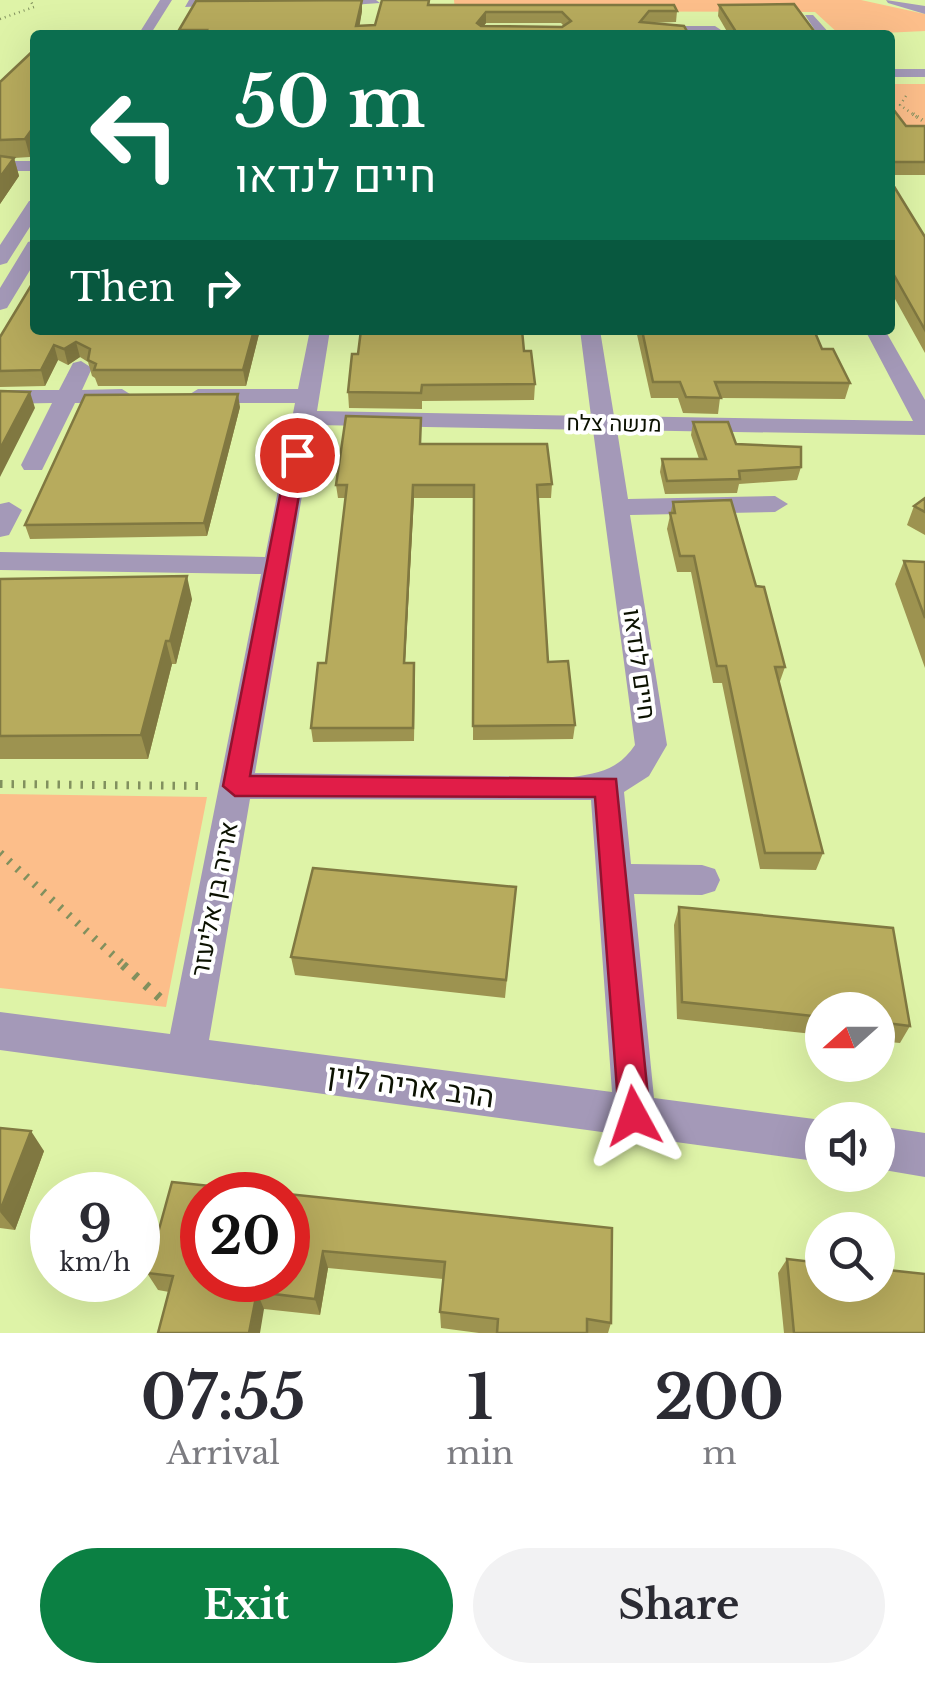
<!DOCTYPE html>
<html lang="en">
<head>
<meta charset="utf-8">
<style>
  body { margin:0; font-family:"Libre Baskerville",Heebo,serif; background:#f2f2f3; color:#2b2b33; height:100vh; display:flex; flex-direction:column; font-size:38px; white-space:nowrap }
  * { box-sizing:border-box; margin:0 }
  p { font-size:32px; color:#7c7c81 }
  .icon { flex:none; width:55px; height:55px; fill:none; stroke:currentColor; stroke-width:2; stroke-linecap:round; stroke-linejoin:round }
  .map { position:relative; height:1333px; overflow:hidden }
  .details { display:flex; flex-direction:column; background:#fff; flex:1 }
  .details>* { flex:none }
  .top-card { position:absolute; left:30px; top:30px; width:865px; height:305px; border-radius:10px; box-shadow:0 10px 40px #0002; background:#0b6e4f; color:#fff; overflow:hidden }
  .needle { width:65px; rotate:249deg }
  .controls { position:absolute; left:805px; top:992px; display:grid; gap:20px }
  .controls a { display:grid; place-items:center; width:90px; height:90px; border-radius:50%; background:#fff; box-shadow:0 10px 40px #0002; font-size:50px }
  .speed { position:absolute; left:30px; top:1172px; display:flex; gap:20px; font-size:50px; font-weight:700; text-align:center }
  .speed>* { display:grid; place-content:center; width:130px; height:130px; border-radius:50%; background:#fff; box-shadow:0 10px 40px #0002; line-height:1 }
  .speed small { font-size:25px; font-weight:400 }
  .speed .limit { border:15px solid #d22; background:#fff; color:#111 }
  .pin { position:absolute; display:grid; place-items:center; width:85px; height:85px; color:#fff; margin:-42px; border:5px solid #fff; border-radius:50%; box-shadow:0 2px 10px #0007 }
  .me { position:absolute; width:110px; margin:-55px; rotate:355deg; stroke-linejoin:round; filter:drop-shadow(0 0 8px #0008) }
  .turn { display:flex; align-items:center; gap:35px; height:210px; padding:0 40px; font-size:45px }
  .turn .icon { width:130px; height:130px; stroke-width:2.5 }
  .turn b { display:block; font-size:70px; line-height:85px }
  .then { display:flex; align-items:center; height:95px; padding:0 40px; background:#0003; gap:20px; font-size:38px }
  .eta { display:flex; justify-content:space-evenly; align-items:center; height:170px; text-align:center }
  .eta b { font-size:60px; font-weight:800; line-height:70px }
  .button { display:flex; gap:20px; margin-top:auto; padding:20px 40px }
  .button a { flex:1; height:115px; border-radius:60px; background:#0b8043; color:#fff; font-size:40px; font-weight:800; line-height:115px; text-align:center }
  .button a+a { background:#f2f2f3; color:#2b2b33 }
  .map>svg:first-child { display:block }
  .green { fill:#fcbe8a }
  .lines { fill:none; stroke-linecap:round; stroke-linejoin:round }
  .path-far3 { stroke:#81905e; stroke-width:2.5; stroke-dasharray:1 4; stroke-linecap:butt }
  .path-far2 { stroke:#81905e; stroke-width:4; stroke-dasharray:1 4; stroke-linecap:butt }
  .path-far1 { stroke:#81905e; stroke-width:8; stroke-dasharray:2.5 9; stroke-linecap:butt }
  .path { stroke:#81905e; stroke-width:9; stroke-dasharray:4 11; stroke-linecap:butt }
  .minor { fill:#a499b8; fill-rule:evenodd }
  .wall { fill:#9d9350; fill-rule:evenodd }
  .shaded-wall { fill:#807841 }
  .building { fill:#b7ab5d; stroke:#807841; stroke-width:2.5; fill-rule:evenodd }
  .route { fill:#e11d48; stroke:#92132f; stroke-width:2.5 }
  .labels { text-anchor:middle; stroke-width:8; stroke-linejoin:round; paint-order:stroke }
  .far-street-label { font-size:22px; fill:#0b1100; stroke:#fff }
  .street-label { font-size:25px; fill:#0b1100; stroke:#fff }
  .near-street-label { font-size:30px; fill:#0b1100; stroke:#fff }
</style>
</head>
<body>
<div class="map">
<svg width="925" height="1333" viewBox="0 0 925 1333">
  <rect width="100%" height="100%" fill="#def3a7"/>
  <path class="green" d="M 454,0 L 861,0 L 925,14 L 925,31 L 840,35 L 815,12 L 455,11 Z
    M 890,84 L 925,84 L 925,134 L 912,134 L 890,109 Z
    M 0,794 L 207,797 L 166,1007 L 0,988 Z"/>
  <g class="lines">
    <path class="path-far3" d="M 0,19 L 34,7 L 30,0
      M 906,96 L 900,105 L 917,117"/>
    <path class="path-far2" d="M 913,114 L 925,122"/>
    <path class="path-far1" d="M 0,784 L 204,786
      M 0,853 L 126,967"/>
    <path class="path" d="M 123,965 L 160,998"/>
    <path class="minor" d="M 160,0 L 172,0 L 150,35 L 138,35 Z
      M 189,0 L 236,0 L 242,4 L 185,7 Z
      M 320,0 L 376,0 L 380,3 L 322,7 L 316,3 Z
      M 886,0 L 925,6 L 925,14 L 888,3 Z
      M 805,15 L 813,15 L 831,35 L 818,35 Z
      M 648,26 L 715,26 L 721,30 L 715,34 L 643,33 Z
      M 890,69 L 925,69 L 925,77 L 890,77 Z
      M 0,161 L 35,161 L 35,171 L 0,171 Z
      M 35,200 L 35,219 L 7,263 L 0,265 L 0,245 L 29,201 Z
      M 35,240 L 35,262 L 7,308 L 0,310 L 0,288 L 28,242 Z
      M 310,330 L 330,330 L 317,411 L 591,416 L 580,330 L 600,330 L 614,416 L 913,421 L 865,330 L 885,330 L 925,400 L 925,435 L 617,430 L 628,499 L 775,496 L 788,504 L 775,512 L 630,515 L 667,745 L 649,776 L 624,792 L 631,864 L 702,865 L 715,869 L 720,880 L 715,891 L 702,895 L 634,894 L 654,1098 L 822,1120 L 822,1162 L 0,1050 L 0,1012 L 170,1034 L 261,574 L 0,570 L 0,552 L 265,557 L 295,403 L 198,403 L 187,396 L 198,389 L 298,389 ZM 314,425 L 593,430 L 635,745 C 619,769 600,773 573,777 L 255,773 ZM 250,799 L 591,800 L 612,1092 L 209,1040 Z
      M 81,361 L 92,368 L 82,390 L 122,389 L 133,396 L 122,403 L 75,403 L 42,470 L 24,470 L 21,465 L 52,403 L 0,404 L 0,390 L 59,390 L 73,363 Z
      M 9,502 L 22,510 L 9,535 L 0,537 L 0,504 Z
      M 878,1126 L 925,1133 L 925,1177 L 878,1169 Z"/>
  </g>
  <path class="wall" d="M 382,0 L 430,0 L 429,5 L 677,11 L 676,22 L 648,23 L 689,35 L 180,35 L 179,30 L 362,11 L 359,26 L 375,25 ZM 486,23 L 561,23 L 564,26 L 562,27 L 484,26 Z
    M 719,5 L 817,35 L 729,35 L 718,16 Z
    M 35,49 L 30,157 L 14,158 L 19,176 L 0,204 L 0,82 Z
    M 890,105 L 906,126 L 925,126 L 925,175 L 890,175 Z
    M 890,180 L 925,237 L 925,353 L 890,290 Z
    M 35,330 L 83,331 L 260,330 L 246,386 L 98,386 L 95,378 L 92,376 L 88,362 L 80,357 L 68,365 L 58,360 L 45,386 L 0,387 L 0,337 Z
    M 636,330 L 814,330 L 822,349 L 850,383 L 845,399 L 720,398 L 718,414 L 683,413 L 678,398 L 651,398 Z
    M 524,351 L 535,384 L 534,400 L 422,401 L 422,409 L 349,408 L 348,392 L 358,354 Z
    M 240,407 L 207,536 L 30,539 L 25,525 Z
    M 693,422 L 736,444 L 801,467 L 797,480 L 739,484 L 737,493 L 665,494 L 660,472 L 662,459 L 699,459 L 691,435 Z
    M 421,444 L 552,484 L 551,498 L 537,498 L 548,662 L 575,725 L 573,739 L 473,740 L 474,498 L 414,498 L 405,663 L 415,676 L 414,741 L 313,742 L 311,728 L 326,663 L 346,498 L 338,498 L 336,485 Z
    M 925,498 L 925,535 L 907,525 L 914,506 Z
    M 673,502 L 756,586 L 785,667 L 779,684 L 823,853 L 816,870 L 760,869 L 722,683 L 713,683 L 691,572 L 677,572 L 667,529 Z
    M 904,561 L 925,562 L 925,668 L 895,584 Z
    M 0,579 L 192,599 L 176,664 L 172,664 L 148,759 L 0,759 Z
    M 516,887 L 505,998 L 295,975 L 291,957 Z
    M 679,907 L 910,1026 L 900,1043 L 878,1041 L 878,1010 L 822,1010 L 822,1035 L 677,1019 L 674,925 Z
    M 0,1128 L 44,1151 L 15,1230 L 0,1228 Z
    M 172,1182 L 612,1228 L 611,1323 L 608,1333 L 479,1333 L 441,1328 L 440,1312 L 443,1279 L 328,1268 L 320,1315 L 264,1309 L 158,1290 L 147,1273 Z
    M 787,1259 L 925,1333 L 784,1333 L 778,1273 Z"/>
  <path class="shaded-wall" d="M 362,0 L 362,11 L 358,35 L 356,26 Z
    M 486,12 L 486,23 L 477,34 L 477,23 Z
    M 35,125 L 35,149 L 30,157 L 25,139 Z
    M 14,158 L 19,176 L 0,204 L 0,177 Z
    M 254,330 L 260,330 L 246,386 L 243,370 Z
    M 76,342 L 80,357 L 68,365 L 64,349 Z
    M 54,345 L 58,360 L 45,386 L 41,370 Z
    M 30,392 L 35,408 L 0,477 L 0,449 Z
    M 238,394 L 240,407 L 207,536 L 204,523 Z
    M 413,485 L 414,498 L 404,677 L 404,663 Z
    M 187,576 L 192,599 L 176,664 L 170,641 Z
    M 166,641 L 172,664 L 148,759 L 141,735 Z
    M 31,1131 L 44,1151 L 15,1230 L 0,1212 Z
    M 323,1251 L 328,1268 L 320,1315 L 315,1299 Z
    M 257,1292 L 264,1309 L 260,1333 L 249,1333 Z"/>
  <path class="building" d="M 362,0 L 356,26 L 375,25 L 382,0 L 429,0 L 428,5 L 674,5 L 677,11 L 649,11 L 640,22 L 684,26 L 689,35 L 205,35 L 207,30 L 179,30 L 196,1 ZM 486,12 L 562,12 L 571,21 L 562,27 L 481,26 L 477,23 Z
    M 794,4 L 817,35 L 738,35 L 719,5 Z
    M 35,49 L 35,125 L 25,139 L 0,140 L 0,82 Z
    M 890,105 L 906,126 L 925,126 L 925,162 L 890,162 Z
    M 0,156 L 14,158 L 0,177 Z
    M 890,180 L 925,237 L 925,330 L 890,268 Z
    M 35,279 L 35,330 L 254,330 L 243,370 L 94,370 L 96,364 L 88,360 L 90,349 L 76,342 L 64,349 L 54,345 L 41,370 L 0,371 L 0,337 Z
    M 361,330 L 522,330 L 524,351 L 531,351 L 535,384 L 422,385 L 421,393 L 348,392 L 352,354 L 358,354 Z
    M 642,330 L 814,330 L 822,349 L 833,349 L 850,383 L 715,382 L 721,398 L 686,397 L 680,382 L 653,382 Z
    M 0,391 L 30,392 L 0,449 Z
    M 238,394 L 204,523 L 25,525 L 85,395 Z
    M 346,416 L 421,418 L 420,444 L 547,444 L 552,484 L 537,485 L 548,662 L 568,661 L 575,725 L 473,726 L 474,485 L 413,485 L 404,663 L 414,663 L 413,728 L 311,728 L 318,663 L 326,663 L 347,485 L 336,485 Z
    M 693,422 L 728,422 L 736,444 L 801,447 L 801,467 L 739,471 L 740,479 L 667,481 L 662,459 L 706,459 Z
    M 925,498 L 925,512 L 914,506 Z
    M 731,500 L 756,586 L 764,587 L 785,667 L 775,667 L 823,853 L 765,853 L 726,666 L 717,666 L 694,556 L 680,556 L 670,513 L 675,513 L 673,502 Z
    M 904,561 L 925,562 L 925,618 Z
    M 187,576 L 170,641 L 166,641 L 141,735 L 0,736 L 0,579 Z
    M 313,868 L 516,887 L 506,980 L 291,957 Z
    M 679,907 L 893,928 L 910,1026 L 878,1022 L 878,1010 L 822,1010 L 822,1017 L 682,1002 Z
    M 0,1128 L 31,1131 L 0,1211 Z
    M 172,1182 L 612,1228 L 611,1323 L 587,1319 L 587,1333 L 497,1333 L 498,1319 L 440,1312 L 445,1262 L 323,1251 L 315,1299 L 257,1292 L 249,1333 L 158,1333 L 173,1276 L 147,1273 ZM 202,1195 L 288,1195 L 288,1280 L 202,1280 Z
    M 787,1259 L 822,1263 L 822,1285 L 878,1285 L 878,1269 L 925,1274 L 925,1333 L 794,1333 Z"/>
  <path class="route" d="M 297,449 L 306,455 L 250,776 L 616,779 L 650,1116 L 646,1127 L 634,1132 L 623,1127 L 619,1116 L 595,797 L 235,796 L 223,786 L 288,455 Z"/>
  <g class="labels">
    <g class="far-street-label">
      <text transform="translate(614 423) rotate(1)" y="8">מנשה צלח</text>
    </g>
    <g class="street-label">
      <text transform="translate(640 664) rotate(82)" y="9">חיים לנדאו</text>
      <text transform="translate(214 899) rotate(-79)" y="9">אריה בן אליעזר</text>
    </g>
    <g class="near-street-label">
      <text transform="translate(411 1086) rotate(8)" y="10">הרב אריה לוין</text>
    </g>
  </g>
</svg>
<div class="controls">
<a><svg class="needle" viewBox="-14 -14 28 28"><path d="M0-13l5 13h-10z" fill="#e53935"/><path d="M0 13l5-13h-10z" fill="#7c7c81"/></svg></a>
<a><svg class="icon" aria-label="sound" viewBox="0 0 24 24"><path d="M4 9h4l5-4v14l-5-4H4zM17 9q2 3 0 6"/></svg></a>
<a><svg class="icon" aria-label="search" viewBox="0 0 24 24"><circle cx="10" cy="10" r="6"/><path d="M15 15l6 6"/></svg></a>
</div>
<div class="speed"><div>9<small>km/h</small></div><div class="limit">20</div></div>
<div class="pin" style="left:297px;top:455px;background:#d93025"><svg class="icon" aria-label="arrive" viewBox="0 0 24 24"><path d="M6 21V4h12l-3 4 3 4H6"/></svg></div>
<svg class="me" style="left:634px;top:1116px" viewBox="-20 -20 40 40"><path d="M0-17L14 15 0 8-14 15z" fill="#e11d48" stroke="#fff" stroke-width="4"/></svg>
<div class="top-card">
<div class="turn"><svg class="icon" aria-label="left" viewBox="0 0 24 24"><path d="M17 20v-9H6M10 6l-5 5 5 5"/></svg><div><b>50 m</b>חיים לנדאו</div></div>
<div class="then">Then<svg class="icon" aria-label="right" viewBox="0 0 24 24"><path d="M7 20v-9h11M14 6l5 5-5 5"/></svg></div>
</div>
</div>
<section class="details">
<div class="eta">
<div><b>07:55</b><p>Arrival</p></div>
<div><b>1</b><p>min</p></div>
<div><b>200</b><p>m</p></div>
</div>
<div class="button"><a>Exit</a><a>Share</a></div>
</section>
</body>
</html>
